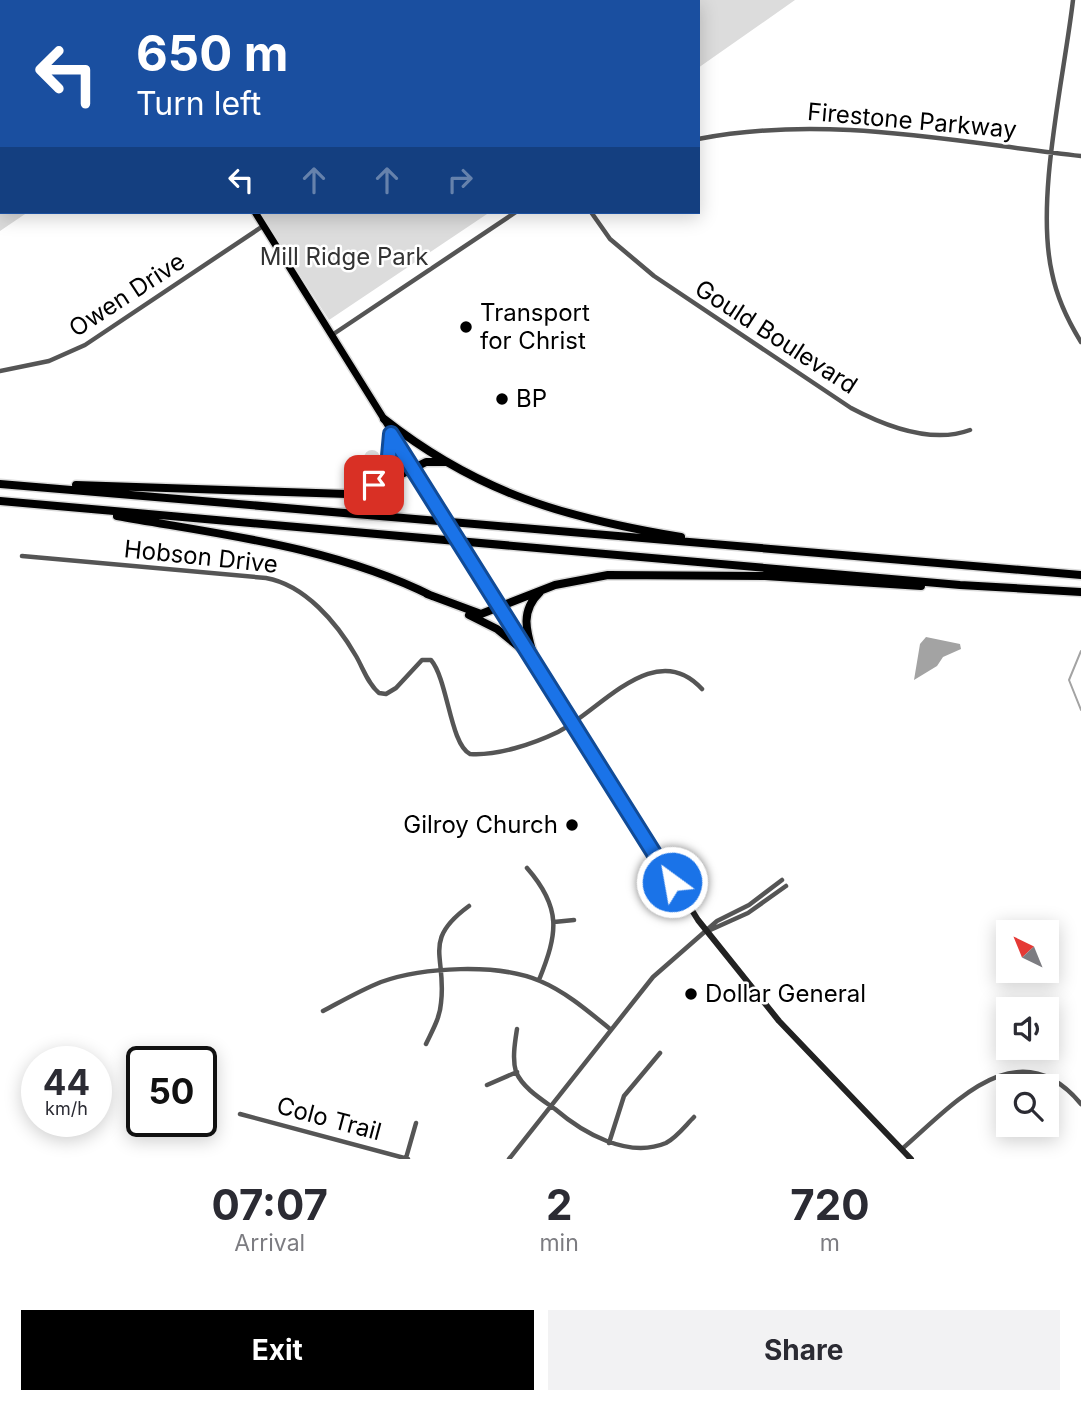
<!DOCTYPE html>
<html lang="en">
<head>
<meta charset="utf-8">
<style>
  body { margin:0; font-family:Inter,sans-serif; background:#f2f2f3; color:#2b2b33; height:100vh; display:flex; flex-direction:column; font-size:26px; white-space:nowrap }
  * { box-sizing:border-box; margin:0 }
  p { font-size:23px; color:#7c7c81 }
  .icon { flex:none; width:38px; height:38px; fill:none; stroke:currentColor; stroke-width:2; stroke-linecap:round; stroke-linejoin:round }
  .map { position:relative; height:1159px; overflow:hidden }
  .details { display:flex; flex-direction:column; background:#fff; flex:1 }
  .details>* { flex:none }
  .banner { position:absolute; left:0px; top:0px; width:700px; height:214px; box-shadow:0 4px 18px #0003; background:#1a4fa0; color:#fff; overflow:hidden }
  .needle { width:46px; rotate:317deg }
  .controls { position:absolute; left:996px; top:920px; display:grid; gap:14px }
  .controls a { display:grid; place-items:center; width:63px; height:63px; border-radius:0px; background:#fff; box-shadow:0 4px 18px #0003; font-size:35px }
  .speed { position:absolute; left:21px; top:1046px; display:flex; gap:14px; font-size:35px; font-weight:700; text-align:center }
  .speed>* { display:grid; place-content:center; width:91px; height:91px; border-radius:50%; background:#fff; box-shadow:0 4px 18px #0003; line-height:1 }
  .speed small { font-size:18px; font-weight:400 }
  .speed .limit { border:4px solid #111; border-radius:10px; background:#fff; color:#111 }
  .pin { position:absolute; display:grid; place-items:center; width:60px; height:60px; color:#fff; margin:-30px; border-radius:14px; box-shadow:0 4px 10px #0006 }
  .me { position:absolute; width:77px; margin:-38px; rotate:328deg; stroke-linejoin:round; filter:drop-shadow(0 0 5px #0008) }
  .turn { display:flex; align-items:center; gap:24px; height:147px; padding:0 21px; font-size:32px }
  .turn .icon { width:91px; height:91px; stroke-width:2.5 }
  .turn b { display:block; font-size:49px; line-height:60px }
  .lanes { display:flex; align-items:center; height:66px; padding:0 21px; background:#0003; justify-content:center; gap:35px; direction:ltr }
  .lanes .off { opacity:.35 }
  .eta { display:flex; justify-content:space-evenly; align-items:center; height:119px; text-align:center }
  .eta b { font-size:42px; font-weight:700; line-height:49px }
  .primary-button { display:flex; gap:14px; margin-top:auto; padding:14px 21px }
  .primary-button a { flex:1; height:80px; border-radius:0px; background:#000; color:#fff; font-size:28px; font-weight:700; line-height:80px; text-align:center }
  .primary-button a+a { background:#f2f2f3; color:#2b2b33 }
  .map>svg:first-child { display:block }
  .green { fill:#dcdcdc }
  .water { fill:#a3a3a3 }
  .lines { fill:none; stroke-linecap:round; stroke-linejoin:round }
  .stream { stroke:#a3a3a3; stroke-width:2 }
  .primary-casing { stroke:#dbdbdb; stroke-width:10 }
  .motorway-casing { stroke:#dbdbdb; stroke-width:11 }
  .minor { stroke:#555; stroke-width:4.5 }
  .secondary { stroke:#222; stroke-width:6 }
  .primary { stroke:#000; stroke-width:7 }
  .motorway { stroke:#000; stroke-width:8 }
  .primary-bridge-casing { stroke:#dbdbdb; stroke-width:10; stroke-linecap:butt }
  .primary-bridge { stroke:#000; stroke-width:7 }
  .route-casing { stroke:#114b97; stroke-width:18 }
  .route { stroke:#1a73e8; stroke-width:12 }
  .poi-dot { fill:#000; stroke:#fff; stroke-width:2.5 }
  .labels { text-anchor:middle; stroke-width:5; stroke-linejoin:round; paint-order:stroke }
  .street-label { font-size:24px; fill:#000; stroke:#fff }
  .park-label { font-size:24px; fill:#333; stroke:#fff }
  .poi-label { font-size:24px; fill:#000; stroke:#fff; text-anchor:start }
</style>
</head>
<body>
<div class="map">
<svg width="1081" height="1159" viewBox="0 0 1081 1159">
  <rect width="100%" height="100%" fill="#fff"/>
  <path class="green" d="M 0,0 L 795,0 L 698,68 L 698,2 L 2,2 L 2,212 L 28,212 L 0,231 Z
    M 259,212 L 490,212 L 329,320 Z
    M364 458a8 8 0 1 1 16 0a8 8 0 1 1-16 0Z"/>
  <path class="water" d="M 926,637 L 960,644 L 961,649 L 943,657 L 937,666 L 914,680 L 920,644 Z"/>
  <g class="lines">
    <path class="stream" d="M 1081,651 L 1069,680 L 1081,710"/>
    <g class="primary-casing">
      <path id="primary" d="M 240,2 L 240,0
        M 255,212 L 432,496
        M 474,562 L 501,605"/>
    </g>
    <g class="motorway-casing">
      <path id="motorway" d="M 384,419 C 478,493 565,518 681,537
        M 0,484 L 1081,575
        M 76,485 L 347,494 L 386,482 L 426,462 L 447,462
        M 375,485 L 388,467 L 391,434
        M 0,501 L 960,585 L 1081,592
        M 117,516 C 224,535 334,547 432,596
        M 427,594 L 481,614 L 555,585 L 608,575 L 765,576 L 921,586
        M 469,615 L 497,629 L 535,660
        M 534,657 C 527,633 519,612 540,592"/>
    </g>
    <path class="minor" d="M 1073,0 C 1064,78 1035,199 1052,273 C 1057,298 1068,321 1081,342
      M 698,139 C 826,114 954,142 1081,156
      M 591,212 L 610,239 L 654,276 L 851,408 C 885,426 932,444 970,430
      M 332,335 L 516,212
      M 0,371 L 49,361 L 85,345 L 263,226
      M 22,556 L 266,578 C 305,585 337,623 356,656 C 363,668 368,684 379,693 L 386,694 L 396,688 L 422,660 L 431,660 C 448,680 450,744 470,754 C 497,756 533,744 558,732 C 600,711 655,637 702,689
      M 527,868 C 562,908 558,933 539,980
      M 554,922 L 574,920
      M 708,931 L 748,913 L 786,886
      M 323,1011 C 342,1001 361,990 381,982 C 423,967 498,963 540,981 C 566,992 588,1011 610,1029
      M 517,1029 C 515,1042 512,1059 516,1072 C 523,1088 541,1099 555,1109 C 583,1133 628,1159 666,1143 C 677,1137 685,1126 694,1117
      M 426,1044 C 432,1031 440,1018 441,1003 C 447,956 421,941 469,906
      M 487,1085 L 517,1072
      M 240,1114 L 408,1159
      M 609,1143 L 624,1096 L 660,1053
      M 902,1149 C 954,1104 1018,1028 1081,1104
      M 406,1158 L 416,1123
      M 509,1159 L 653,977 L 717,921 L 749,905 L 782,880"/>
    <path class="secondary" d="M 501,605 L 698,920 L 779,1021 L 911,1159"/>
    <use href="#primary" class="primary"/>
    <use href="#motorway" class="motorway"/>
    <g class="primary-bridge-casing">
      <path id="primary-bridge" d="M 432,496 L 474,562"/>
    </g>
    <use href="#primary-bridge" class="primary-bridge"/>
  </g>
  <g class="lines">
    <g class="route-casing">
      <path id="route" d="M 374,485 L 388,467 L 391,434 L 672,882"/>
    </g>
    <use href="#route" class="route"/>
  </g>
  <g class="poi-dot">
    <circle cx="466" cy="327" r="7"/>
    <circle cx="502" cy="399" r="7"/>
    <circle cx="572" cy="825" r="7"/>
    <circle cx="691" cy="994" r="7"/>
  </g>
  <g class="labels">
    <g class="street-label">
      <text transform="translate(912 121) rotate(5)" y="8">Firestone Parkway</text>
      <text transform="translate(127 295) rotate(-33)" y="8">Owen Drive</text>
      <text transform="translate(776 337) rotate(33)" y="8">Gould Boulevard</text>
      <text transform="translate(201 557) rotate(6)" y="8">Hobson Drive</text>
      <text transform="translate(329 1119) rotate(15)" y="8">Colo Trail</text>
    </g>
    <g class="park-label">
      <text x="344" y="265">Mill Ridge Park</text>
    </g>
    <g class="poi-label">
      <text x="480" y="321">Transport<tspan x="480" dy="28">for Christ</tspan></text>
      <text x="516" y="407">BP</text>
      <text x="558" y="833" text-anchor="end">Gilroy Church</text>
      <text x="705" y="1002">Dollar General</text>
    </g>
  </g>
</svg>
<div class="controls">
<a><svg class="needle" viewBox="-14 -14 28 28"><path d="M0-13l5 13h-10z" fill="#e53935"/><path d="M0 13l5-13h-10z" fill="#7c7c81"/></svg></a>
<a><svg class="icon" aria-label="sound" viewBox="0 0 24 24"><path d="M4 9h4l5-4v14l-5-4H4zM17 9q2 3 0 6"/></svg></a>
<a><svg class="icon" aria-label="search" viewBox="0 0 24 24"><circle cx="10" cy="10" r="6"/><path d="M15 15l6 6"/></svg></a>
</div>
<div class="speed"><div>44<small>km/h</small></div><div class="limit">50</div></div>
<div class="pin" style="left:374px;top:485px;background:#d93025"><svg class="icon" aria-label="arrive" viewBox="0 0 24 24"><path d="M6 21V4h12l-3 4 3 4H6"/></svg></div>
<svg class="me" style="left:672px;top:882px" viewBox="-20 -20 40 40"><circle r="17" fill="#1a73e8" stroke="#fff" stroke-width="3"/><path d="M0-11L8 9 0 5-8 9z" fill="#fff"/></svg>
<div class="banner">
<div class="turn"><svg class="icon" aria-label="left" viewBox="0 0 24 24"><path d="M17 20v-9H6M10 6l-5 5 5 5"/></svg><div><b>650 m</b>Turn left</div></div>
<div class="lanes"><svg class="icon" aria-label="left" viewBox="0 0 24 24"><path d="M17 20v-9H6M10 6l-5 5 5 5"/></svg><svg class="icon off" aria-label="ahead" viewBox="0 0 24 24"><path d="M12 20V5M6 11l6-6 6 6"/></svg><svg class="icon off" aria-label="ahead" viewBox="0 0 24 24"><path d="M12 20V5M6 11l6-6 6 6"/></svg><svg class="icon off" aria-label="right" viewBox="0 0 24 24"><path d="M7 20v-9h11M14 6l5 5-5 5"/></svg></div>
</div>
</div>
<section class="details">
<div class="eta">
<div><b>07:07</b><p>Arrival</p></div>
<div><b>2</b><p>min</p></div>
<div><b>720</b><p>m</p></div>
</div>
<div class="primary-button"><a>Exit</a><a>Share</a></div>
</section>
</body>
</html>
